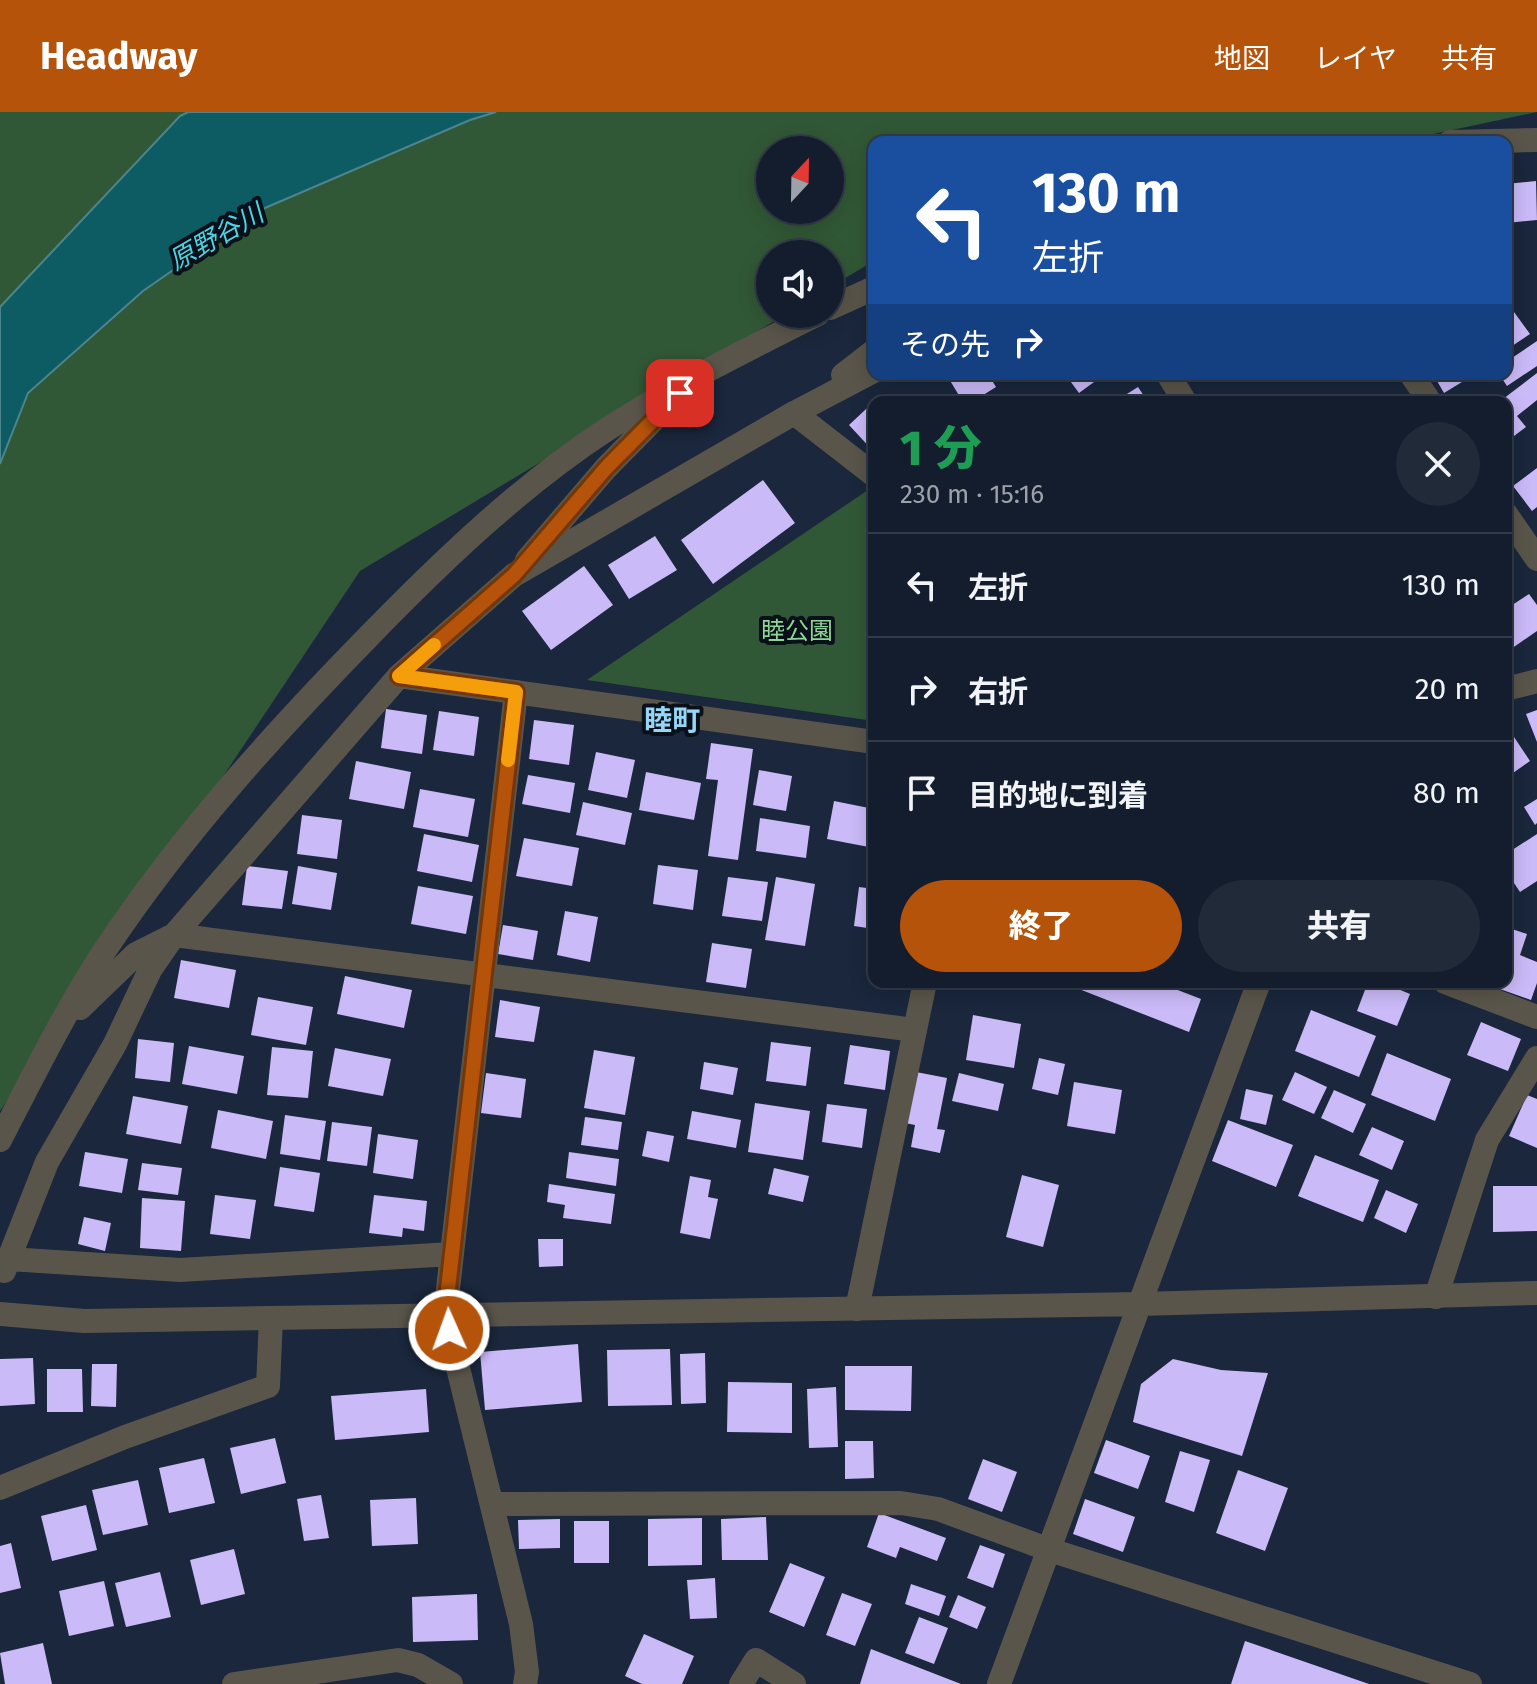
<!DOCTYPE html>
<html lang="ja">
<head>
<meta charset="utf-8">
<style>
  body { margin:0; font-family:"Fira Sans","Noto Sans JP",sans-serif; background:#212a39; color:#f1f3f6; height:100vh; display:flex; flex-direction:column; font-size:30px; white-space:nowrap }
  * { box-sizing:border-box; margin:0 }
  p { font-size:26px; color:#9da2aa }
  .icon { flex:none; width:44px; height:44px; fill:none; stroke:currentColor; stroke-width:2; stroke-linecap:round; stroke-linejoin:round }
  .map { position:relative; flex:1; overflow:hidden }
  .side { position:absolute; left:868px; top:284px; width:644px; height:592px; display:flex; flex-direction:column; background:#141d2d; border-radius:16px; box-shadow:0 4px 20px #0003,0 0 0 2px #333b49 }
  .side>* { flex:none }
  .top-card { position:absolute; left:868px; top:24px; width:644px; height:244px; border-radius:16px; box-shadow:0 4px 20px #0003,0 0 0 2px #333b49; background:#1a4fa0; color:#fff; overflow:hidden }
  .needle { width:52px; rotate:22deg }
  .buttons { position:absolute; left:756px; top:24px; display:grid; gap:16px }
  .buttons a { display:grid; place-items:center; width:88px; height:88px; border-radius:50%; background:#141d2d; box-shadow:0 4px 20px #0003,0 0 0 2px #333b49; font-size:40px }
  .pin { position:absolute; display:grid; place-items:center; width:68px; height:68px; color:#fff; margin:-34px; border-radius:16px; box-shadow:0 4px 12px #0006 }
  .me { position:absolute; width:88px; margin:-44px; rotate:358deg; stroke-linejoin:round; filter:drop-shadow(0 0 6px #0008) }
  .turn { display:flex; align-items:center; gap:28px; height:168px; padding:0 32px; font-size:36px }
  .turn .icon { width:104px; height:104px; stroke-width:2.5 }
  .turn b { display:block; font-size:56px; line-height:68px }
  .then { display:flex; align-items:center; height:76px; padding:0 32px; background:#0003; gap:16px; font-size:30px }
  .round { display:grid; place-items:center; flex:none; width:84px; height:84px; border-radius:42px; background:#212a39 }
  .overview { display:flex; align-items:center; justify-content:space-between; height:136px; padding:0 32px }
  h1 { font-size:48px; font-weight:800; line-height:60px; color:#1e9e55 }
  .button { display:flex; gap:16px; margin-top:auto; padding:16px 32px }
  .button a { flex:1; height:92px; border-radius:48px; background:#b45309; color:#fff; font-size:32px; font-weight:800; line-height:92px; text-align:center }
  .button a+a { background:#212a39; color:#f1f3f6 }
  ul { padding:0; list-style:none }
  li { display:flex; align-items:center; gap:24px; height:104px; padding:0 32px; border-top:2px solid #333b49 }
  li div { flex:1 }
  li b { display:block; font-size:30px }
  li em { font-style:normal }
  header { display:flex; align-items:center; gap:48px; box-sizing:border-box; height:112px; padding:0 40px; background:#b45309; color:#fff }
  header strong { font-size:38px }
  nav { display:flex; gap:44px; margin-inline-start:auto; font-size:28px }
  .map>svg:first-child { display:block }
  .green { fill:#315836; fill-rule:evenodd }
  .water { fill:#0e5c63; stroke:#4c858e; stroke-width:2 }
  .building { fill:#cabaf8 }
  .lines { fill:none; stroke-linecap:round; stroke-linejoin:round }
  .minor { stroke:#5a554a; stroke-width:24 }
  .tertiary { stroke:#5a554a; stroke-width:24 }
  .route-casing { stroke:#753606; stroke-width:20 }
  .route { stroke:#b45309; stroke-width:14 }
  .slow { stroke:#f59e0b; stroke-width:14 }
  .labels { text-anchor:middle; stroke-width:8; stroke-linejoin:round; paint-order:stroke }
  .park-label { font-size:24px; fill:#8dd695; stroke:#0a1019 }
  .water-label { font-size:26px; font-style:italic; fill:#4bd5e3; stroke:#0a1019 }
  .quarter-label { font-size:28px; font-weight:bold; fill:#95d6f7; stroke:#0a1019 }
</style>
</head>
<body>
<header>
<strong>Headway</strong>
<nav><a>地図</a><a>レイヤ</a><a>共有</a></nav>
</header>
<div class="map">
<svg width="1537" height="1572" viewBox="0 0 1537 1572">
  <rect width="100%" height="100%" fill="#1a273c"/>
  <path class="green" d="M 0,0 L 1537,0 L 1396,30 L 874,30 L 874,149 L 830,175 L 830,142 L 770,142 L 770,202 L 786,202 L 360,459 L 0,999 ZM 770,38 L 830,38 L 830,98 L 770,98 Z
    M 868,378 L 874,382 L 874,609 L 587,568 Z"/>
  <path class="water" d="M 188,0 L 496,0 L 470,8 L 258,99 L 143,179 L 28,281 L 0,352 L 0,195 L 180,4 Z"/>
  <path class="building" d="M 1536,69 L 1537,108 L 1506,111 L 1506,72 Z
    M 1514,200 L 1530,222 L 1506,238 L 1506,206 Z
    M 1537,229 L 1537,254 L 1507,274 L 1499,262 L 1506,262 L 1506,250 Z
    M 1537,261 L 1537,288 L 1517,304 L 1526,315 L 1506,330 L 1506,290 L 1499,290 Z
    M 946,262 L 988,262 L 996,275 L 972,290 L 963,290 Z
    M 1065,262 L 1105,262 L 1079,281 Z
    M 1433,262 L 1475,262 L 1444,281 Z
    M 1138,275 L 1148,290 L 1114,290 Z
    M 880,284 L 886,290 L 874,290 L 874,340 L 849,313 Z
    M 1537,356 L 1537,395 L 1532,399 L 1513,374 Z
    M 763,368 L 795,411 L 713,472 L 681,428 Z
    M 655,424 L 677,458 L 629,487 L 608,453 Z
    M 584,454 L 613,493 L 551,538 L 522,499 Z
    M 1529,482 L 1537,493 L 1537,519 L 1511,537 L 1506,530 L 1506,497 Z
    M 386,597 L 427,603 L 422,642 L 381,636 Z
    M 1537,598 L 1537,630 L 1526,602 Z
    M 439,599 L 479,605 L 474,644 L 433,638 Z
    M 534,608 L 574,613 L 569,653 L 529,647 Z
    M 1506,613 L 1530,649 L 1506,666 Z
    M 711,631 L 753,637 L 738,748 L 708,744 L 718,668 L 706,667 Z
    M 596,640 L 635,648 L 627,686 L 588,678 Z
    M 356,649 L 411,660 L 404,697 L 349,687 Z
    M 759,658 L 792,664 L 786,699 L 753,693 Z
    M 646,660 L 701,671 L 694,708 L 639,698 Z
    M 528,663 L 575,671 L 570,701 L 522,692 Z
    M 420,677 L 475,687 L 468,725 L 413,715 Z
    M 1537,687 L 1537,711 L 1535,713 L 1524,695 Z
    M 834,689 L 874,697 L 874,736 L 827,727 Z
    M 583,690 L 632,701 L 625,733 L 576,723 Z
    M 302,703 L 342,708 L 337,747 L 297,742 Z
    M 760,706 L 810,714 L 806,746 L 756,739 Z
    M 424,722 L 479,733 L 472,770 L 417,759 Z
    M 1537,722 L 1537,769 L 1520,780 L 1506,759 L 1506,742 Z
    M 524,726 L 579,736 L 572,774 L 516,764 Z
    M 658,753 L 698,758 L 693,798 L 653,792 Z
    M 247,754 L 288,759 L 282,797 L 242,793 Z
    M 298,754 L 337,761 L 331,798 L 292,792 Z
    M 728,765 L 768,770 L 762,809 L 722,804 Z
    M 776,765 L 815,772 L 805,834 L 765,828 Z
    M 418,774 L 473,784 L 466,822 L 411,812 Z
    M 859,775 L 874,777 L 874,817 L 854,814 Z
    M 565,799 L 598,805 L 590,850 L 557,843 Z
    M 503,813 L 538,819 L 533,848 L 498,842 Z
    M 1506,815 L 1527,822 L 1520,843 L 1537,850 L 1537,871 L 1531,888 L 1480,870 L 1506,870 Z
    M 712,831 L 752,837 L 746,876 L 706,870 Z
    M 181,848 L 236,858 L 229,896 L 174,886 Z
    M 345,864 L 412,878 L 404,916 L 337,902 Z
    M 1061,870 L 1157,870 L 1201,887 L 1189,920 Z
    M 1368,870 L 1381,870 L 1410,882 L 1397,914 L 1357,899 Z
    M 258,885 L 313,895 L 306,933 L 251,923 Z
    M 500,888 L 540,895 L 534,930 L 495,925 Z
    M 1311,898 L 1376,924 L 1359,965 L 1295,939 Z
    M 973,903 L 1021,912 L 1014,956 L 966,948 Z
    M 1481,910 L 1521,927 L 1508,959 L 1467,943 Z
    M 138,927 L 174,931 L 170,970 L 135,966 Z
    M 771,930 L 811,935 L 806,974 L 766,969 Z
    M 850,933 L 890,939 L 885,978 L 844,972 Z
    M 189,934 L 244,944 L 237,982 L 182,972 Z
    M 272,935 L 313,939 L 308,986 L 267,983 Z
    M 335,936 L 391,947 L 383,984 L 328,974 Z
    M 594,938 L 635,945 L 625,1003 L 584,996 Z
    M 1387,941 L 1451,967 L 1435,1009 L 1371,983 Z
    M 1039,946 L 1065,952 L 1058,983 L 1032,977 Z
    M 704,950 L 738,956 L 733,983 L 700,977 Z
    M 916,960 L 947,966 L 937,1017 L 945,1018 L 940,1041 L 911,1035 L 915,1013 L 905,1011 Z
    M 1295,960 L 1327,975 L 1314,1002 L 1282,988 Z
    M 486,961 L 526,967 L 521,1006 L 481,1001 Z
    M 959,961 L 1004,972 L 998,999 L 952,989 Z
    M 1074,970 L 1122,978 L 1115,1022 L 1067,1014 Z
    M 1246,977 L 1273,983 L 1266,1013 L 1240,1007 Z
    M 1334,978 L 1366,992 L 1353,1021 L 1321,1006 Z
    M 1527,983 L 1537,987 L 1537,1036 L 1509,1024 Z
    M 133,984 L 188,994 L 181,1032 L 126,1022 Z
    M 755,991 L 810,999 L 803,1048 L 748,1040 Z
    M 827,992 L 867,997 L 862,1036 L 822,1030 Z
    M 218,998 L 273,1009 L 266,1047 L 211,1036 Z
    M 692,999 L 741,1008 L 736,1036 L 687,1027 Z
    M 285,1003 L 326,1009 L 320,1048 L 280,1042 Z
    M 585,1005 L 622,1010 L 618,1038 L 581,1033 Z
    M 1228,1008 L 1293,1033 L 1276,1075 L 1212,1049 Z
    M 332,1010 L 372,1015 L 367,1054 L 327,1049 Z
    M 1372,1015 L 1404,1029 L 1392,1058 L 1359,1043 Z
    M 647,1019 L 674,1024 L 669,1050 L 642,1044 Z
    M 378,1022 L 418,1028 L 413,1067 L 373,1061 Z
    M 85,1040 L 128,1047 L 122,1081 L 79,1074 Z
    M 569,1040 L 619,1047 L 616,1074 L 566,1066 Z
    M 1315,1043 L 1379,1068 L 1363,1110 L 1298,1084 Z
    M 142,1051 L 182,1056 L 178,1083 L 138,1078 Z
    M 280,1055 L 320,1061 L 314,1100 L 274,1094 Z
    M 774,1056 L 809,1064 L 803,1090 L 768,1082 Z
    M 1022,1063 L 1059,1073 L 1043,1135 L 1006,1125 Z
    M 690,1064 L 711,1068 L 708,1085 L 718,1087 L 710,1127 L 680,1121 Z
    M 549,1072 L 615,1082 L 611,1112 L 563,1106 L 565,1093 L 547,1090 Z
    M 1493,1074 L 1537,1074 L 1537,1119 L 1493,1120 Z
    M 1386,1078 L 1418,1092 L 1406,1121 L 1374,1106 Z
    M 215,1083 L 256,1088 L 250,1127 L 210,1122 Z
    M 374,1083 L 427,1089 L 424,1119 L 403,1116 L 402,1125 L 369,1121 Z
    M 142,1086 L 185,1089 L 181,1139 L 140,1136 Z
    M 84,1105 L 111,1111 L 105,1139 L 78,1132 Z
    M 538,1127 L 563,1127 L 563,1154 L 539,1155 Z
    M 578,1232 L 582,1290 L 485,1298 L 480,1240 Z
    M 670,1237 L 672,1293 L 608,1294 L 607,1238 Z
    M 705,1241 L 706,1291 L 681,1292 L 680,1242 Z
    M 33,1246 L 35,1292 L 0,1294 L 0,1247 Z
    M 1173,1247 L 1221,1258 L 1268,1261 L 1242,1344 L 1133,1310 L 1141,1272 Z
    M 92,1252 L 117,1252 L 116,1295 L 91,1294 Z
    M 845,1254 L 912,1254 L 911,1299 L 845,1298 Z
    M 47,1257 L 82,1257 L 83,1300 L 47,1300 Z
    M 728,1270 L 792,1271 L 792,1321 L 727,1320 Z
    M 836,1275 L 838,1335 L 809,1336 L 807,1277 Z
    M 426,1277 L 429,1320 L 335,1328 L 331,1284 Z
    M 275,1326 L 286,1371 L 241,1382 L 230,1336 Z
    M 1106,1328 L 1150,1344 L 1138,1377 L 1094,1361 Z
    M 845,1329 L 873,1329 L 874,1366 L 845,1367 Z
    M 1180,1339 L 1210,1348 L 1194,1400 L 1165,1390 Z
    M 204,1346 L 215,1391 L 169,1401 L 159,1356 Z
    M 983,1347 L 1017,1360 L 1002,1400 L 968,1387 Z
    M 1238,1358 L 1288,1376 L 1265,1439 L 1216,1421 Z
    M 138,1368 L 148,1413 L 103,1423 L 92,1378 Z
    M 321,1383 L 329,1426 L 304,1429 L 297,1387 Z
    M 416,1386 L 418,1432 L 372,1434 L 370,1388 Z
    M 1085,1387 L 1135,1405 L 1123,1440 L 1073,1422 Z
    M 86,1393 L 97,1438 L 52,1449 L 41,1404 Z
    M 879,1401 L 946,1426 L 937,1449 L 900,1435 L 896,1446 L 867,1435 Z
    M 766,1405 L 768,1448 L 722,1448 L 721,1407 Z
    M 702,1406 L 702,1453 L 648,1454 L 648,1407 Z
    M 560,1407 L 560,1436 L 519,1437 L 518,1408 Z
    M 574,1409 L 609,1409 L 609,1451 L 574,1451 Z
    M 11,1431 L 21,1476 L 0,1481 L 0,1434 Z
    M 980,1433 L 1005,1442 L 993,1476 L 967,1466 Z
    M 234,1437 L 245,1482 L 201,1493 L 190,1448 Z
    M 790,1451 L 825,1465 L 804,1515 L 769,1500 Z
    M 160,1460 L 171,1505 L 126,1515 L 115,1471 Z
    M 715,1466 L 717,1506 L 690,1507 L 687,1468 Z
    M 104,1469 L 114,1514 L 69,1524 L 59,1479 Z
    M 911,1472 L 946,1484 L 939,1504 L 905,1492 Z
    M 842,1481 L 872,1492 L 855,1534 L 826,1523 Z
    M 477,1482 L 478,1528 L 413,1530 L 412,1485 Z
    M 958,1483 L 986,1495 L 977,1517 L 949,1505 Z
    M 919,1505 L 948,1516 L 934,1552 L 905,1541 Z
    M 644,1522 L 694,1544 L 682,1572 L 642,1572 L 625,1564 Z
    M 1245,1529 L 1369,1572 L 1231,1572 Z
    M 43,1531 L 52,1572 L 5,1572 L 0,1541 Z
    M 871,1537 L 961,1572 L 860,1572 Z"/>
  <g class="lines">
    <path class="minor" d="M 1450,30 L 1537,28
      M 830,196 L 874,176
      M 1168,262 L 1185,290
      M 1411,262 L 1430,290
      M 843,263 L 874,239
      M 794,301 L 874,363
      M 1506,402 L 1537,447
      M 527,448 L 606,356 L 672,289
      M 399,564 L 874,630
      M 516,580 L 445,1203 L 521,1512 L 527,1560 L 525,1572
      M 1445,870 L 1537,905
      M 80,896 L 136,842 L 174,823 L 915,918
      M 0,1028 C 33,964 65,899 105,838 C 181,724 274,621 369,524 C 441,450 519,375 606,318 C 674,274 746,238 818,202
      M 9,1147 L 180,1158 L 452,1142
      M 4,1159 L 47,1050 L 115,932 L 150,858 L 174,823 L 399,564 L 514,463 L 794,301 L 874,259
      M 1436,1185 L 1487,1028 L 1537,946
      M 857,1197 L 925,870
      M 0,1376 L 125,1325 L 268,1274 L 271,1206
      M 492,1392 L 901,1391 L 938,1397 L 1050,1438 L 1470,1572
      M 234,1572 L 398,1548 L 418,1553 L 451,1572
      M 741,1572 L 756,1548 L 794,1572"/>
    <path class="tertiary" d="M 1506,577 L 1537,569
      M 0,1202 L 84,1209 L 1140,1192 L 1537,1181
      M 999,1572 L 1259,870"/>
  </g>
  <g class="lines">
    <g class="route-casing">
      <path id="route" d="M 449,1218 L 445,1203 L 516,580 L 399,564 L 514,463 L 606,356 L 680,281"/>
    </g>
    <use href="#route" class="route"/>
    <path class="slow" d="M 434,533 L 399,564 L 516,580 L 508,648"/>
  </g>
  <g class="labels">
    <g class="park-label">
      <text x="797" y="527">睦公園</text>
    </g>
    <g class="water-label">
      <text transform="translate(216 125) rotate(-30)" y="9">原野谷川</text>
    </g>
    <g class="quarter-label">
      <text x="672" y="618">睦町</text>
    </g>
  </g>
</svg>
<div class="buttons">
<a><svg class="needle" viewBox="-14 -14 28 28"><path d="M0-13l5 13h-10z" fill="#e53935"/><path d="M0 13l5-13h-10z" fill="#9da2aa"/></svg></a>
<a><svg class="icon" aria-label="sound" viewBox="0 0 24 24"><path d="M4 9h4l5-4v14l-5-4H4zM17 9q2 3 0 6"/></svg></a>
</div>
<div class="pin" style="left:680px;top:281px;background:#d93025"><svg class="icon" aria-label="arrive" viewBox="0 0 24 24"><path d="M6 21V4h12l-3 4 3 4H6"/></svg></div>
<svg class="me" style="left:449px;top:1218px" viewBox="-20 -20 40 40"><circle r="17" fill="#b45309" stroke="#fff" stroke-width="3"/><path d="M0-11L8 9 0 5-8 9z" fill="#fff"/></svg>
<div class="top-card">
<div class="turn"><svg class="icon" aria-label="left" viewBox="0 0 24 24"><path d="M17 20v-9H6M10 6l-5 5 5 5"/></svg><div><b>130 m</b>左折</div></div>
<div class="then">その先<svg class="icon" aria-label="right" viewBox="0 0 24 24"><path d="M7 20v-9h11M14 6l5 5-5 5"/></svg></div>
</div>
<section class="side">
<div class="overview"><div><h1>1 分</h1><p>230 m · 15:16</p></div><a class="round"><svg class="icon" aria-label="close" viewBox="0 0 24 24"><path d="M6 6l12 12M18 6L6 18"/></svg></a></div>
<ul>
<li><svg class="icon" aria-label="left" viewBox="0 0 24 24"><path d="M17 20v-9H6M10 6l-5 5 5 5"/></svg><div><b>左折</b></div><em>130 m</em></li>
<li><svg class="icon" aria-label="right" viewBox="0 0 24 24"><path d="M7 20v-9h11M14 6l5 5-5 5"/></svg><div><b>右折</b></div><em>20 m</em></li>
<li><svg class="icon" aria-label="arrive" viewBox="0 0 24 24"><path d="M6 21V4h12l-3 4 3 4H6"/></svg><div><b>目的地に到着</b></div><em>80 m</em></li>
</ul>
<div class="button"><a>終了</a><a>共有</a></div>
</section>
</div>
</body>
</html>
